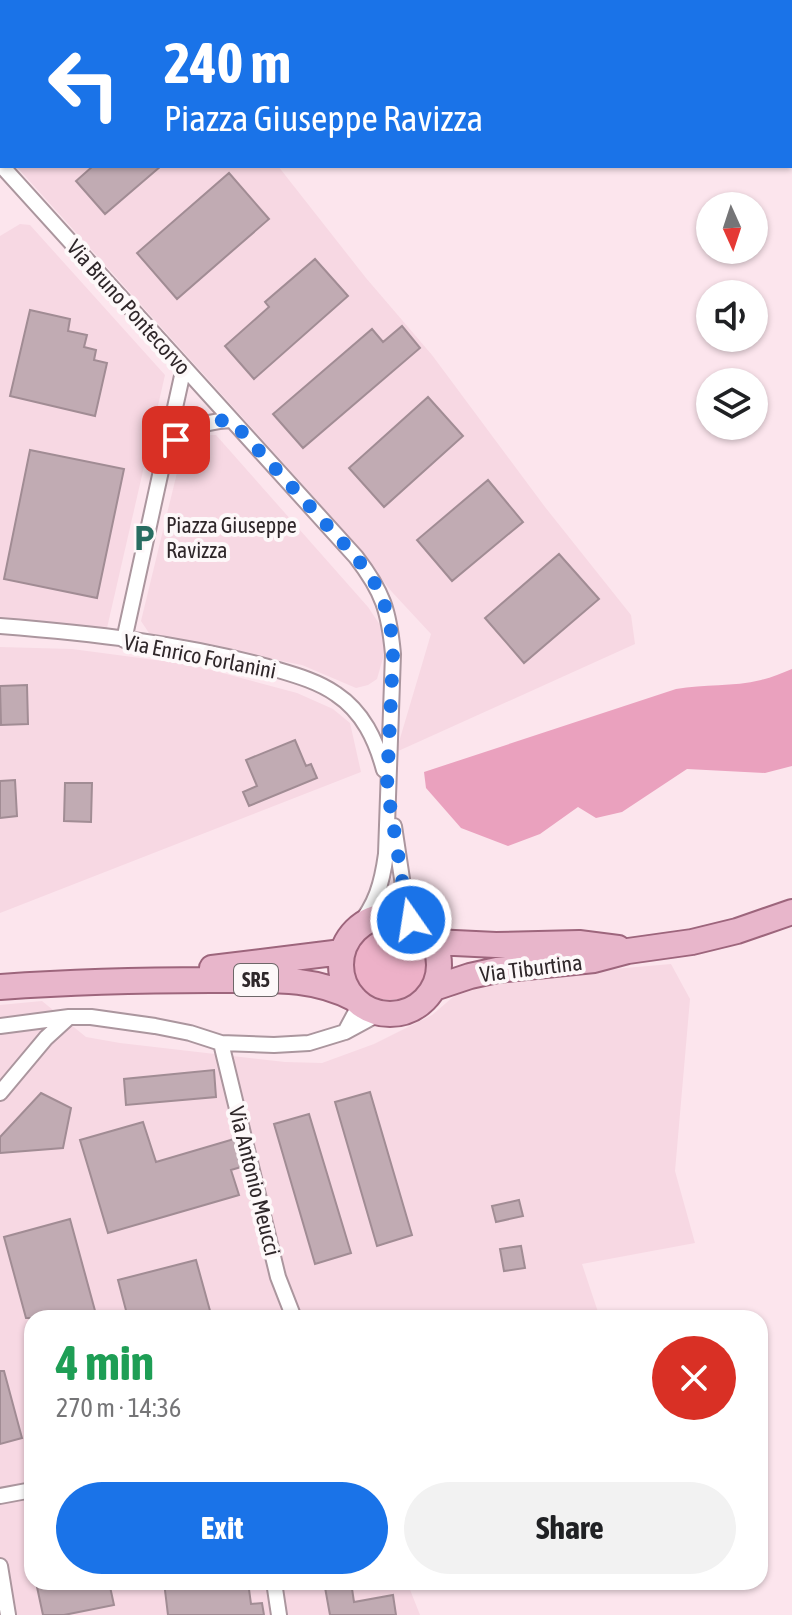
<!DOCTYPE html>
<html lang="en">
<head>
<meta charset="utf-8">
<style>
  body { margin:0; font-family:"Asap Condensed",sans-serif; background:#f2f2f2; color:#202124; height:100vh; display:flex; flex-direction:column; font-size:30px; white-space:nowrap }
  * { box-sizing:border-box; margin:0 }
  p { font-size:26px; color:#757577 }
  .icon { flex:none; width:44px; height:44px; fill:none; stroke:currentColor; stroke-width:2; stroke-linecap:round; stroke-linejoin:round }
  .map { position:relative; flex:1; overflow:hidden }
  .details { position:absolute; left:24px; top:1310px; width:744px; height:280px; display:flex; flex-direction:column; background:#fff; border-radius:24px; box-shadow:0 2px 6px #0004 }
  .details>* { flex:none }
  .top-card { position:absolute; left:0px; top:0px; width:792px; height:168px; box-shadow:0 2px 6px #0004; background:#1a73e8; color:#fff; overflow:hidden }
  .needle { width:52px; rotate:177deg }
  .fabs { position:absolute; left:696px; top:192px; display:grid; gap:16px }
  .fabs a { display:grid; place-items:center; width:72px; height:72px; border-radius:50%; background:#fff; box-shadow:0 2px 6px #0004; font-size:40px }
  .pin { position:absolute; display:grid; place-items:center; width:68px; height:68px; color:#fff; margin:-34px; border-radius:16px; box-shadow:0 4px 12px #0006 }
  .me { position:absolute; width:88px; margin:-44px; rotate:347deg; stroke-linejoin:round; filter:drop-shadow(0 0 6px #0008) }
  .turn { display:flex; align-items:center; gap:28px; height:168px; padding:0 32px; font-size:36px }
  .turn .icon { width:104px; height:104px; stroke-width:2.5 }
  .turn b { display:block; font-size:56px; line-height:68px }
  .round { display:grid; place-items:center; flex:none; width:84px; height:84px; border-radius:42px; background:#f2f2f2 }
  .overview { display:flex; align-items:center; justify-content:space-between; height:136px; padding:0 32px }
  h1 { font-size:48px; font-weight:700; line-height:60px; color:#1e9e55 }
  .cta { display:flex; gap:16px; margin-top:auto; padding:16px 32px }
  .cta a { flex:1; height:92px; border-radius:48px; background:#1a73e8; color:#fff; font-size:32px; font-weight:700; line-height:92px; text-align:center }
  .cta a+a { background:#f2f2f2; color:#202124 }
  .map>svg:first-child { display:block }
  .built { fill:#f7d8e3 }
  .green { fill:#edb1c8 }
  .forest { fill:#eaa1be }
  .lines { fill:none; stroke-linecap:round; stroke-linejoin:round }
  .stream { stroke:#82e0ce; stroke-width:5 }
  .building { fill:#c1abb3; stroke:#a18c94; stroke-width:2 }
  .street-casing { stroke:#ab969e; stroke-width:18 }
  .primary-casing { stroke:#9d657c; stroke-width:28 }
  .street { stroke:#fff; stroke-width:14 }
  .primary { stroke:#e8b6cb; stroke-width:24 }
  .route { stroke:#1a73e8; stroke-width:14; stroke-dasharray:0 25.2 }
  .labels { text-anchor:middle; stroke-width:8; stroke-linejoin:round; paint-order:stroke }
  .shield { fill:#fdf8f9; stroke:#6d6668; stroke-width:2 }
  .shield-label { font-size:20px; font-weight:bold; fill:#2f272a }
  .street-label { font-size:22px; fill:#2f272a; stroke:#fdf8f9 }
  .poi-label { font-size:22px; fill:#2f272a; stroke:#fdf8f9; text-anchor:start }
</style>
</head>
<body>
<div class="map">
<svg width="792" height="1615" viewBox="0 0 792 1615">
  <rect width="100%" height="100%" fill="#fce5ed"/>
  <path class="built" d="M 16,166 L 278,166 L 366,278 L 432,355 L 545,507 L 631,615 L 635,644 L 396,752 L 431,634 L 392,592 L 315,498 Z
    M 20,224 L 30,225 L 165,375 L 107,628 L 0,622 L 0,236 Z
    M 202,435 L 216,435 L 368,607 L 380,625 L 385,651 L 377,679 L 368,685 L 356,688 L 302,665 L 151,636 L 141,621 L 183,448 Z
    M 0,647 L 72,649 L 193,665 L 297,693 L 333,709 L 350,723 L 361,772 L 0,913 Z
    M 671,964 L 690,999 L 675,1171 L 695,1243 L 582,1264 L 600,1318 L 32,1318 L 32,1582 L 407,1582 L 420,1615 L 0,1615 L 0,1005 L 42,1001 L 86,1037 L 120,1043 L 285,1062 L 322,1063 L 374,1044 L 432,1015 L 460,991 L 545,975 Z"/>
  <path class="green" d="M354 964a36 36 0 1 1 72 0a36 36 0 1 1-72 0Z"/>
  <path class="forest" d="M 792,669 L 792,766 L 765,773 L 687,769 L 622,812 L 596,818 L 578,807 L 540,834 L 508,846 L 461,828 L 426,788 L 424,772 L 676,689 C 704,684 733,687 761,680 C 771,678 782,673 792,669 Z"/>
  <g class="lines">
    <path class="stream" d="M 382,2 L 383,0"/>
  </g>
  <path class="building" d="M 93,166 L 161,166 L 105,214 L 76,181 Z
    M 229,173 L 269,219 L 177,299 L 137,253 Z
    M 315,259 L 348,296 L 254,379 L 225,346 L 269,307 L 265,302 Z
    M 30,310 L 70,319 L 68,331 L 87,335 L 84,347 L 96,350 L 94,360 L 107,363 L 95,416 L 10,396 Z
    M 402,326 L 420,348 L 303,448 L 273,414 L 372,329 L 383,342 Z
    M 428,397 L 463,436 L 384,507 L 349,468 Z
    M 30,450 L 124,469 L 97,598 L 4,579 Z
    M 488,480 L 523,522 L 452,581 L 417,540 Z
    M 559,554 L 599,599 L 524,663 L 485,618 Z
    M 27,685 L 28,724 L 1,725 L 0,686 Z
    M 295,740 L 306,766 L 311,764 L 317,778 L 249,806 L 243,792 L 257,786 L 246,760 Z
    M 15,780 L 17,816 L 0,818 L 0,781 Z
    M 65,783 L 92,783 L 91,822 L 64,821 Z
    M 214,1070 L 216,1097 L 126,1105 L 124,1079 Z
    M 370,1092 L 412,1235 L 377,1246 L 335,1102 Z
    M 41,1093 L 71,1108 L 63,1148 L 0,1153 L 0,1137 Z
    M 309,1114 L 351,1253 L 315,1264 L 274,1124 Z
    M 143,1122 L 156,1162 L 234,1139 L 241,1167 L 231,1170 L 239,1195 L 108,1233 L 80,1140 Z
    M 519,1200 L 523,1216 L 496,1222 L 492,1206 Z
    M 70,1219 L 97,1318 L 26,1318 L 4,1237 Z
    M 521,1246 L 525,1268 L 504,1271 L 500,1249 Z
    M 196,1260 L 212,1318 L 128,1318 L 118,1280 Z
    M 0,1371 L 4,1371 L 22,1438 L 0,1444 Z
    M 61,1582 L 109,1582 L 114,1605 L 64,1615 L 43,1615 L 37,1587 Z
    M 164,1582 L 248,1582 L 251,1604 L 262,1603 L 264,1615 L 168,1615 Z
    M 324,1582 L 351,1582 L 354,1602 L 393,1595 L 396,1615 L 330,1615 Z"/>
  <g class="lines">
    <g class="street-casing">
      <path id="street" d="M 0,164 L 356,557 C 383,592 389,611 393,654 L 386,854 C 382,883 376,905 357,927
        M 166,448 L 184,367
        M 0,626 C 89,633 181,643 268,667 C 291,674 316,680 336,694 C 363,712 376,740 384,770
        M 124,640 L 164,457 C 183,429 198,422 231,420
        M 394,826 L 404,892 L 411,920
        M 360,1004 L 345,1032 L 380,1013
        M 0,1026 L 69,1017 L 91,1017 L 155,1026 L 190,1033 L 221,1043 L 274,1045 L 309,1043 L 345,1032
        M 221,1043 L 278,1277 L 294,1318
        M 0,1093 L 46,1038 L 69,1017
        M 0,1496 L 32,1490
        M 0,1566 L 8,1615
        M 274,1582 L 279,1615"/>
    </g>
    <g class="primary-casing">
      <path id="primary" d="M341 965a49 49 0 1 1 98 0a49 49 0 1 1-98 0Z
        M 434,942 L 496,945 L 579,943 L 618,948
        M 212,968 L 342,952
        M 0,987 C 70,982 140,980 210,980 C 260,981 309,974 355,999
        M 434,988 L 470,976 L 497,970 L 594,960 L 628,951 L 692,942 L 737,931 L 792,912"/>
    </g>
    <use href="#street" class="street"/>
    <use href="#primary" class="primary"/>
  </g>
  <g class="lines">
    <path class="route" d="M 176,440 C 197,426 205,421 231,420 L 356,557 L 373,580 L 383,599 L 391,631 L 393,654 L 387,786 L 404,892 L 411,920"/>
  </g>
  <defs>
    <g id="parking-bare" transform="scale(2.16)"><path d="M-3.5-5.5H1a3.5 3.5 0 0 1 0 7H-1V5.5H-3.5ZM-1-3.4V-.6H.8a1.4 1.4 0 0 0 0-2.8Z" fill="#276d61" stroke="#fdf8f9" stroke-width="2.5" paint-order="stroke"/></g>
  </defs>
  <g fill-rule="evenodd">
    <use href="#parking-bare" x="144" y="538"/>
  </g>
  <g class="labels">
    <rect class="shield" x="234" y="964" width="44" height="32" rx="6"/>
    <g class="shield-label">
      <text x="256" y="987">SR5</text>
    </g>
    <g class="street-label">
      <text transform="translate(129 307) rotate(48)" y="8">Via Bruno Pontecorvo</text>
      <text transform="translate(200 656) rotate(11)" y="8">Via Enrico Forlanini</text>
      <text transform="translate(531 968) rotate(-7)" y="8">Via Tiburtina</text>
      <text transform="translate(255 1181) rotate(76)" y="8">Via Antonio Meucci</text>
    </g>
    <g class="poi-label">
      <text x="166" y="533">Piazza Giuseppe<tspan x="166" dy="25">Ravizza</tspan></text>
    </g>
  </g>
</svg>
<div class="fabs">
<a><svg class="needle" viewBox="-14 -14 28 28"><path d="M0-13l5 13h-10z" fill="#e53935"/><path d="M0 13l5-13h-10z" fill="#757577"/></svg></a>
<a><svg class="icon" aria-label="sound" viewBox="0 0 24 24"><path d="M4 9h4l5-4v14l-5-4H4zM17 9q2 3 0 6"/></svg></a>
<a><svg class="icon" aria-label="layers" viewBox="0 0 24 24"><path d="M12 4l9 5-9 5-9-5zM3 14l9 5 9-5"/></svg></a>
</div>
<div class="pin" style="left:176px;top:440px;background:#d93025"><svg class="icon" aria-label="arrive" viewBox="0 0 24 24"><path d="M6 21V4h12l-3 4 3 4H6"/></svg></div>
<svg class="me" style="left:411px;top:920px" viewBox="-20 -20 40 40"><circle r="17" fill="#1a73e8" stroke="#fff" stroke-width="3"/><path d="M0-11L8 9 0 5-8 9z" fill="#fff"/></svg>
<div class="top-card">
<div class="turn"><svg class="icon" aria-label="left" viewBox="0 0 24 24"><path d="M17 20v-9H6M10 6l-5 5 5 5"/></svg><div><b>240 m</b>Piazza Giuseppe Ravizza</div></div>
</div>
<section class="details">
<div class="overview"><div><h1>4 min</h1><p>270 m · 14:36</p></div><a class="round" style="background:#d93025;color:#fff"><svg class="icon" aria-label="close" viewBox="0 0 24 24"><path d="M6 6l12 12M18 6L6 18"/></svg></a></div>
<div class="cta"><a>Exit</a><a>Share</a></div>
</section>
</div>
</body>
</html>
